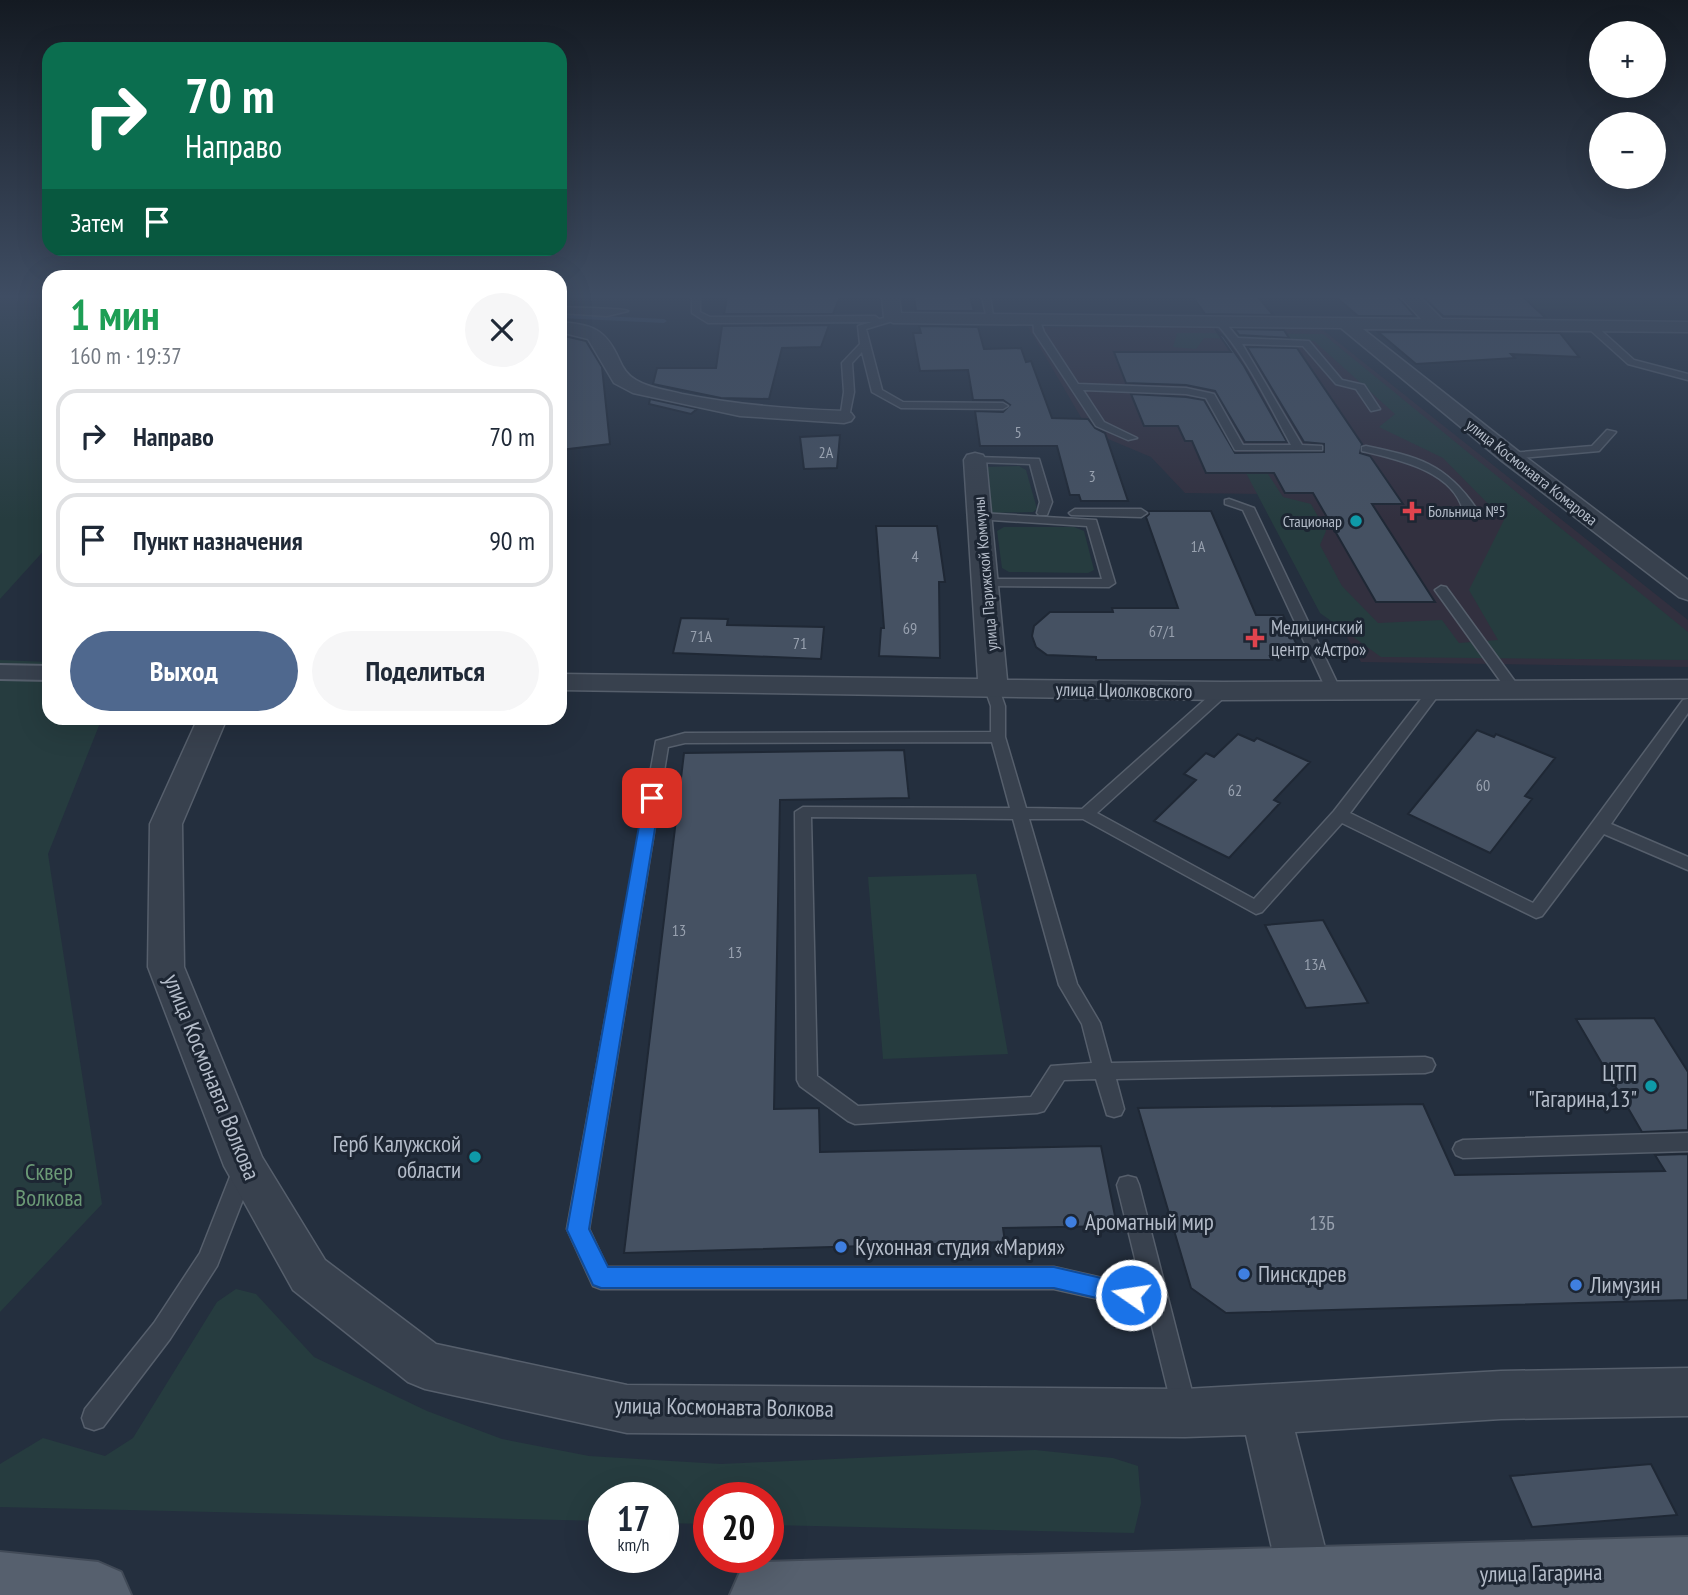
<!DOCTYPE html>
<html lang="ru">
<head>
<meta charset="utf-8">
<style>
  body { margin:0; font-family:"PT Sans Narrow",sans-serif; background:#f6f6f7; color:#1f2937; height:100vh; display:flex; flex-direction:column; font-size:26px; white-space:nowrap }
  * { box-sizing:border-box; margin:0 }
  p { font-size:23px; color:#747a83 }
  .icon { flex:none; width:38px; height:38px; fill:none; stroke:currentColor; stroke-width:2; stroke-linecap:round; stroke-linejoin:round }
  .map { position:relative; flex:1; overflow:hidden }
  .details { position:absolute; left:42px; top:270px; width:525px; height:455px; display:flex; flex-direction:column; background:#fff; border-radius:21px; box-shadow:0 7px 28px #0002 }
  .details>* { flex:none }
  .banner { position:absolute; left:42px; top:42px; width:525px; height:214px; border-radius:21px; box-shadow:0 7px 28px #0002; background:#0b6e4f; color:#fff; overflow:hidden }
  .controls { position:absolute; left:1589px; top:21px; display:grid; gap:14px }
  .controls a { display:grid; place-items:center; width:77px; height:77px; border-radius:50%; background:#fff; box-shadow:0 7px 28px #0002; font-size:35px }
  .speed { position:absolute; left:588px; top:1482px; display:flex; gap:14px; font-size:35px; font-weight:700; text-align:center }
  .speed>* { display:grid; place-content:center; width:91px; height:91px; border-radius:50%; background:#fff; box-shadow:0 7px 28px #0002; line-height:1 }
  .speed small { font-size:18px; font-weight:400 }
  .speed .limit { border:10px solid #d22; background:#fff; color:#111 }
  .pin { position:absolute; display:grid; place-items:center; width:60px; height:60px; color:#fff; margin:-30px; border-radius:14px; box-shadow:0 4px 10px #0006 }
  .me { position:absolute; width:77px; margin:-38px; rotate:283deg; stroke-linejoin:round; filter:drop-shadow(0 0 5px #0008) }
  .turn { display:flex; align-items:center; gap:24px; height:147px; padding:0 28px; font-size:32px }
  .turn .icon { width:91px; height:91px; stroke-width:2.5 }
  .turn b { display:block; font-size:49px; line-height:60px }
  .then { display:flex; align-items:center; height:66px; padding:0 28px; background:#0003; gap:14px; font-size:26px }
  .round { display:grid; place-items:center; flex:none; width:74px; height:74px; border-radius:37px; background:#f6f6f7 }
  .headline { display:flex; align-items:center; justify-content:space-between; height:119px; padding:0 28px }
  h1 { font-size:42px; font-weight:700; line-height:52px; color:#1e9e55 }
  .primary-button { display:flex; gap:14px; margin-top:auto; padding:14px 28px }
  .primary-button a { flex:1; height:80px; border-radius:42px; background:#4f688e; color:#fff; font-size:28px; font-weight:700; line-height:80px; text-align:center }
  .primary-button a+a { background:#f6f6f7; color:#1f2937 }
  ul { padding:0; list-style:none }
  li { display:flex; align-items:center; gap:21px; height:94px; margin:0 14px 10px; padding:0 14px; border:4px solid #e0e1e3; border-radius:21px }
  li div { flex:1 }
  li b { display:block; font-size:26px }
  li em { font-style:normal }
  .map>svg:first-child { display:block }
  .medical { fill:#32303f }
  .green { fill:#263c3f }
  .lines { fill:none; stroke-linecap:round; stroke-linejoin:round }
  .stream { fill:#394c67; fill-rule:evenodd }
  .building { fill:#455162; stroke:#1f2835; stroke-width:2 }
  .service-casing { stroke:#565f6c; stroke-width:3 }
  .pedestrian-casing { stroke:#565f6c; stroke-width:4 }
  .minor-casing { stroke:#565f6c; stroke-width:3 }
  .primary-casing { stroke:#414a57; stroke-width:4 }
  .service { fill:#38414e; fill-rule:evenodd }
  .pedestrian { fill:#38414e; fill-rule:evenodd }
  .minor { fill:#38414e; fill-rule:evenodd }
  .primary { fill:#56606e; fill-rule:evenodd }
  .route { fill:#1a73e8; stroke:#114b97; stroke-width:2 }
  .health-dot { fill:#e0444e; stroke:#1d2633; stroke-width:2.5 }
  .culture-dot { fill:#0f9aa8; stroke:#1d2633; stroke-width:2.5 }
  .shop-dot { fill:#3f7fe0; stroke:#1d2633; stroke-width:2.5 }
  .labels { text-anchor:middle; stroke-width:6; stroke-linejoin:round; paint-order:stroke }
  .number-label { font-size:16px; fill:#98a1af }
  .far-street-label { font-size:16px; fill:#b4bcc9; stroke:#1d2633 }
  .far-poi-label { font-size:16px; fill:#b4bcc9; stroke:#1d2633; text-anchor:start }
  .poi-label { font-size:19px; fill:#b4bcc9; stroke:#1d2633; text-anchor:start }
  .street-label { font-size:19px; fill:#b4bcc9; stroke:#1d2633 }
  .near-number-label { font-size:19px; fill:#98a1af }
  .near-poi-label { font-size:23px; fill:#b4bcc9; stroke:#1d2633; text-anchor:start }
  .near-street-label { font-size:23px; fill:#b4bcc9; stroke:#1d2633 }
  .near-park-label { font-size:23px; fill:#6b9a76; stroke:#1d2633 }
</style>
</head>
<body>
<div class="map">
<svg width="1688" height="1595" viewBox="0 0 1688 1595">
  <rect width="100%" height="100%" fill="#242f3e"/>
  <path class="medical" d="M 1028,327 L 1319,327 L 1688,620 L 1688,667 L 1361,662 L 1343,630 L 1338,630 L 1264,494 L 1185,493 L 1151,457 L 1089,431 Z"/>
  <path class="green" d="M 0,297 L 49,297 L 49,545 L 0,599 Z
    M 1496,297 L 1688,297 L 1688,310 L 1510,309 Z
    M 1177,333 L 1323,334 L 1688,632 L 1688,660 L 1381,657 L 1320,613 L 1246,473 L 1268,474 L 1283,497 L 1311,504 L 1326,531 L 1320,545 L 1342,586 L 1378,623 L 1442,620 L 1459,643 L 1498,640 L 1469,590 L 1504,520 L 1443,458 L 1379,427 L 1395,414 L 1314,341 L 1204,338 L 1196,349 L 1173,347 Z
    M 1019,466 L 1026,470 L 1037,509 L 1033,512 L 991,513 L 986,467 Z
    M 1004,527 L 1074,527 L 1084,531 L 1094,570 L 1088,573 L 1009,572 L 1002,568 L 997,531 Z
    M 0,660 L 49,662 L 49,718 L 102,718 L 48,854 L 102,1204 L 0,1312 Z
    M 976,874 L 1008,1054 L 883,1059 L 868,877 Z
    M 236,1289 L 256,1294 L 314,1357 L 427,1411 L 502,1439 L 589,1456 L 721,1464 L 1035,1450 L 1113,1458 L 1138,1466 L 1141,1503 L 1134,1533 L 768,1525 L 768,1498 L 709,1498 L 709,1524 L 663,1523 L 663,1498 L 604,1498 L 604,1521 L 0,1507 L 0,1464 L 43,1438 L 105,1456 L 133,1438 L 217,1302 Z"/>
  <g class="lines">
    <path class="stream" d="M 560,314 L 664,319 L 667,321 L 664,323 L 560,318 Z"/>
  </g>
  <path class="building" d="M 727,297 L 840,297 L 833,314 L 724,314 Z
    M 914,297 L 970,297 L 974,311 L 916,311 Z
    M 1193,297 L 1258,297 L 1273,315 L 1205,314 Z
    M 1336,297 L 1398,297 L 1415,316 L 1358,316 Z
    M 1423,297 L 1523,297 L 1546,318 L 1443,316 Z
    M 829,325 L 821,347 L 782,348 L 769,399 L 721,398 L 653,384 L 657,368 L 716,368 L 722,326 Z
    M 919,326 L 978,327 L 984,349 L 1021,348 L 1026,362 L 1031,361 L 1052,418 L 1088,419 L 1095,428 L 1105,433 L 1128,501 L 1081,501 L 1079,495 L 1070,495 L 1057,446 L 980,446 L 975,411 L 1003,412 L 1010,405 L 1003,400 L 973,400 L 968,370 L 920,371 L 913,333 L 921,333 Z
    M 1215,329 L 1224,337 L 1244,366 L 1287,442 L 1245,442 L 1215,391 L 1186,385 L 1126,383 L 1114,352 L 1231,352 Z
    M 1234,329 L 1284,330 L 1289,338 L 1239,335 Z
    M 1378,332 L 1560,333 L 1579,357 L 1511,354 L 1515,358 L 1416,364 Z
    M 560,335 L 586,341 L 602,367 L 610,444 L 560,450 Z
    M 1247,347 L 1297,348 L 1362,444 L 1360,453 L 1370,456 L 1403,504 L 1372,504 L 1435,602 L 1376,602 L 1313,493 L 1285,493 L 1274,473 L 1206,473 L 1192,441 L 1185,441 L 1178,426 L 1144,426 L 1131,394 L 1186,397 L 1204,400 L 1235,453 L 1324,452 L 1324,444 L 1304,442 Z
    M 650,399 L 697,409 L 691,414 L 649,404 Z
    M 840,435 L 837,468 L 804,469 L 800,437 Z
    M 1148,511 L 1211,511 L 1256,615 L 1283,615 L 1302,656 L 1270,656 L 1272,660 L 1096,660 L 1096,657 L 1047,655 L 1036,647 L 1032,636 L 1034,626 L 1050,612 L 1113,612 L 1112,608 L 1178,608 L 1146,517 L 1149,514 Z
    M 876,526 L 937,526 L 945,582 L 939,582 L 940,658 L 879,656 L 881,628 L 884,628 Z
    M 681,618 L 728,619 L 727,625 L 824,627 L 821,659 L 673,653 Z
    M 1477,730 L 1494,737 L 1496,734 L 1555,758 L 1525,796 L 1532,799 L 1490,853 L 1408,814 Z
    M 1238,734 L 1254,741 L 1257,738 L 1310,762 L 1274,800 L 1280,803 L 1229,858 L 1154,821 L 1196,780 L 1184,774 L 1206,753 L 1214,757 Z
    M 904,750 L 909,798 L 780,800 L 774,1109 L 819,1108 L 820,1152 L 1101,1146 L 1117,1226 L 1003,1228 L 1005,1242 L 624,1253 L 684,753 Z
    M 1323,920 L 1368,1003 L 1306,1008 L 1265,925 Z
    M 1654,1018 L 1688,1072 L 1688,1130 L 1642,1132 L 1576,1019 Z
    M 1423,1104 L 1455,1175 L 1665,1171 L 1655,1155 L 1688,1154 L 1688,1300 L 1226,1313 L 1191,1288 L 1138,1108 Z
    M 1651,1464 L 1677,1515 L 1532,1527 L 1510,1476 Z"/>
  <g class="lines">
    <g class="service-casing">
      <path id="service" d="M 692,297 L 700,297 L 700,312 L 710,317 L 875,316 L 879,319 L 896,316 L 896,320 L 866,329 L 882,390 L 903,402 L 1003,403 L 1008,406 L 1003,409 L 901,408 L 872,392 L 862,352 L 852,363 L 854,392 L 849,417 L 840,419 L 844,392 L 842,363 L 860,344 L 858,326 L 872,322 L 708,323 L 692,313 Z
        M 982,297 L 990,297 L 994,321 L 987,319 Z
        M 560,307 C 572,308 622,308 628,311 L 607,316 L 560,313 Z
        M 1033,318 L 1039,318 L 1044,332 L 1078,384 L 1186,388 L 1214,394 L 1243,445 L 1291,445 C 1268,403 1246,355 1215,322 L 1217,320 L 1223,320 L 1238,338 L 1309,341 L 1342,380 L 1364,385 L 1380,409 L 1371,411 L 1356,389 L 1336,384 L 1303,346 L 1242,344 L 1302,445 L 1322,446 L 1322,450 L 1235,450 L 1206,398 L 1186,394 L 1083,390 L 1104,422 L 1137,438 L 1128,440 L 1096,426 L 1034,332 Z
        M 1588,324 L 1594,324 L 1634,360 L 1688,374 L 1688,380 L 1628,364 L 1588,328 Z
        M 1607,430 L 1616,432 L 1599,451 L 1510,459 L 1505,456 L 1510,453 L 1592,446 Z
        M 1366,446 C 1418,457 1445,463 1476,508 L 1472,515 L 1464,515 C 1457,472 1400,460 1362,451 L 1362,447 Z
        M 975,457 L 1039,459 L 1052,502 L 1047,515 L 1039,515 L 1037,513 L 1040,502 L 1030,464 L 971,462 L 970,460 Z
        M 1229,499 L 1254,508 L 1341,691 L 1339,694 L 1334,695 L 1327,691 L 1243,510 L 1225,504 L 1225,500 Z
        M 1075,509 L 1141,509 L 1147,513 L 1141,517 L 1071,515 L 1069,513 Z
        M 980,513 L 1096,520 L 1115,583 L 1109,587 L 983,586 L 983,580 L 987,579 L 1102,579 L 1087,526 L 976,519 L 974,517 Z
        M 1441,586 L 1446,587 L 1519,687 L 1521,690 L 1519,693 L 1509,693 L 1435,590 Z
        M 992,685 L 999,689 L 1005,706 L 1005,737 L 1026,808 L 1082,809 L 1218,688 L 1228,688 L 1230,691 L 1228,694 L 1097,813 L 1254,899 L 1334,811 L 1431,686 L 1436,685 L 1443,689 L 1350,813 L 1533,903 L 1683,700 L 1688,699 L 1688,713 L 1611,824 L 1688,857 L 1688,870 L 1604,834 L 1542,916 L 1536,918 L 1342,823 L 1262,912 L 1256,914 L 1083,819 L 1029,819 L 1077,984 L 1100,1023 L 1111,1063 L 1425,1057 L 1432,1059 L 1435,1065 L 1432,1071 L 1425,1073 L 1116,1079 L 1124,1109 L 1121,1115 L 1114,1117 L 1107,1115 L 1096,1079 L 1064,1080 L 1044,1111 L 1037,1113 L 855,1124 L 848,1121 L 800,1086 L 797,1080 L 795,812 L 803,807 L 1010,808 L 992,742 L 685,743 L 668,747 L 589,1229 L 607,1267 L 1054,1267 L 1142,1287 L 1117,1185 L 1120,1178 L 1128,1176 L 1136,1178 L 1139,1185 L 1196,1407 L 1193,1416 L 1184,1419 L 1175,1416 L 1172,1407 L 1148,1310 L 1054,1289 L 601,1289 L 593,1286 L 567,1229 L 656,741 L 685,733 L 991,732 L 991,706 L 985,689 ZM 811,817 L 1013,819 L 1059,985 L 1082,1024 L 1092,1063 L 1051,1066 L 1031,1097 L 858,1106 L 817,1076 Z
        M 1688,1133 L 1688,1151 L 1463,1158 L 1456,1155 L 1453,1149 L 1456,1143 L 1463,1140 Z
        M 244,1160 L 251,1162 L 255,1169 L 217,1266 L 170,1339 L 103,1427 L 94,1430 L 85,1427 L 82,1418 L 85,1409 L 154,1323 L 200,1253 L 233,1169 L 237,1162 Z"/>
    </g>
    <g class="pedestrian-casing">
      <path id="pedestrian" d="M 0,665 L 49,666 L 49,680 L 0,679 Z"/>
    </g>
    <g class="minor-casing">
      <path id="minor" d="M 882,297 L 899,297 L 901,313 L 1421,319 L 1401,297 L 1420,297 L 1442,319 L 1688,322 L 1688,332 L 1363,329 L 1518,451 L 1688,580 L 1688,600 L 1679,597 L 1502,461 L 1341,328 L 893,323 L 884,318 Z
        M 560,322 C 592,325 605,328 619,359 C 623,368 627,375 636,380 C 649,388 667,390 682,394 C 736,405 789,409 844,411 L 851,413 L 854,417 L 851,421 L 844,423 L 740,416 L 633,393 L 614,383 L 588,339 L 560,332 Z
        M 975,453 L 983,455 L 986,460 L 1007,680 L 1223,682 L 1688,680 L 1688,698 L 1223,700 L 560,690 L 560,674 L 978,679 L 964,460 L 967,455 Z
        M 198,718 L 227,718 L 182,824 L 184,967 L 262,1157 L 325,1260 L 436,1344 L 627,1385 L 1185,1389 L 1501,1371 L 1688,1368 L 1688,1416 L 1501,1419 L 1295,1432 L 1333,1579 L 1326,1595 L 1286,1595 L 1279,1579 L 1246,1435 L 1185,1437 L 627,1433 L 425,1389 L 408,1382 L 293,1290 L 224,1166 L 148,967 L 150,824 Z"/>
    </g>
    <g class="primary-casing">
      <path id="primary" d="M 1688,1537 L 1688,1595 L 730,1595 L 740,1572 L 763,1562 Z
        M 0,1552 L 98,1562 L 121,1572 L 131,1595 L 0,1595 Z"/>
    </g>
    <use href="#service" class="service"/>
    <use href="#pedestrian" class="pedestrian"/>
    <use href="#minor" class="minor"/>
    <use href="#primary" class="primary"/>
  </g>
  <linearGradient id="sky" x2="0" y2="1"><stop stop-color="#141a22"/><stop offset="0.57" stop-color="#3f4d63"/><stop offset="1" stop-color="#3f4d63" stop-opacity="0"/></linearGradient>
  <rect width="1688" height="520" fill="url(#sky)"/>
  <path class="route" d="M 652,793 L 660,798 L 589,1229 L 608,1267 L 1054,1267 L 1140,1287 L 1143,1295 L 1140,1303 L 1131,1306 L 1054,1288 L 601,1288 L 593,1285 L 567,1230 L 644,798 Z"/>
  <g class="health-dot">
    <path d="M1408.5 500.5h7v7h7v7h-7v7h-7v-7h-7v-7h7z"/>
    <path d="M1251.5 627.5h7v7h7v7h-7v7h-7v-7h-7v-7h7z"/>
  </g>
  <g class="culture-dot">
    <circle cx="1356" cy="521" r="7"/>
    <circle cx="1651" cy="1086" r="7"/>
    <circle cx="475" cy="1157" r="7"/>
  </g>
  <g class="shop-dot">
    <circle cx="1071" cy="1222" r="7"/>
    <circle cx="841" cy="1247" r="7"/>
    <circle cx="1244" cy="1274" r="7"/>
    <circle cx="1576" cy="1285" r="7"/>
  </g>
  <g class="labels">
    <g class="number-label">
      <text x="1018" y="438">5</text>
      <text x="826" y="458">2А</text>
      <text x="1092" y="482">3</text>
      <text x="1198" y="552">1А</text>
      <text x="915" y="562">4</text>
      <text x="910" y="634">69</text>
      <text x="1162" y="637">67/1</text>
      <text x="701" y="642">71А</text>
      <text x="800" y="649">71</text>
      <text x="1483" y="791">60</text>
      <text x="1235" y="796">62</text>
      <text x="679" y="936">13</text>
      <text x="735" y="958">13</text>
      <text x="1315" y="970">13А</text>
    </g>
    <g class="far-street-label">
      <text transform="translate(1532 472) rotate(38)" y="6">улица Космонавта Комарова</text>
      <text transform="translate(985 574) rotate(-95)" y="6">улица Парижской Коммуны</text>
    </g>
    <g class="far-poi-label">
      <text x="1428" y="517">Больница №5</text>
      <text x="1342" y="527" text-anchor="end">Стационар</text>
    </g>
    <g class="poi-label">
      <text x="1271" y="634">Медицинский<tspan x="1271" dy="22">центр «Астро»</tspan></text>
    </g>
    <g class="street-label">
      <text transform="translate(1124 690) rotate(1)" y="7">улица Циолковского</text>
    </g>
    <g class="near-number-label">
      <text x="1322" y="1230">13Б</text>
    </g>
    <g class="near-poi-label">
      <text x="1637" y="1081" text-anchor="end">ЦТП<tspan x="1637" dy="26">"Гагарина,13"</tspan></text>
      <text x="461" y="1152" text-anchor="end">Герб Калужской<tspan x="461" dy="26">области</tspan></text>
      <text x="1085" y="1230">Ароматный мир</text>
      <text x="855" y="1255">Кухонная студия «Мария»</text>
      <text x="1258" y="1282">Пинскдрев</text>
      <text x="1590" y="1293">Лимузин</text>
    </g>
    <g class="near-street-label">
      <text transform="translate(212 1077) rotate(68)" y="8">улица Космонавта Волкова</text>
      <text transform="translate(724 1407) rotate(1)" y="8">улица Космонавта Волкова</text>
      <text transform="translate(1541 1573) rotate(-1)" y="8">улица Гагарина</text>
    </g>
    <g class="near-park-label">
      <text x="49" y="1180">Сквер<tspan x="49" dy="26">Волкова</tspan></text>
    </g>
  </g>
</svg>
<div class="controls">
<a>+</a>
<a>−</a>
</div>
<div class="speed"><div>17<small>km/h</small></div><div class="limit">20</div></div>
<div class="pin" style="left:652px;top:798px;background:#d93025"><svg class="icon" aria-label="arrive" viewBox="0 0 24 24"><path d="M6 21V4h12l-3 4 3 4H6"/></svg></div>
<svg class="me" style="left:1131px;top:1295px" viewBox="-20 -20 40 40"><circle r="17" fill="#1a73e8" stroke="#fff" stroke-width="3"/><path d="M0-11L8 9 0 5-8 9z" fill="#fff"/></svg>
<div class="banner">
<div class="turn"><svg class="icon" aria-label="right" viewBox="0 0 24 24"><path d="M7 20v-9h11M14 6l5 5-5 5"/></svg><div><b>70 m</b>Направо</div></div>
<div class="then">Затем<svg class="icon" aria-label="arrive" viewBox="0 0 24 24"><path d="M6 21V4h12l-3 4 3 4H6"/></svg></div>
</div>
<section class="details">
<div class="headline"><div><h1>1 мин</h1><p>160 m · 19:37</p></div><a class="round"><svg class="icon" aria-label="close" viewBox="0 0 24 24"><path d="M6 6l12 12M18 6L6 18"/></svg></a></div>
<ul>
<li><svg class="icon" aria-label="right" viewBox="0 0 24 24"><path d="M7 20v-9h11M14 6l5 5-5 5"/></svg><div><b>Направо</b></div><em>70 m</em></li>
<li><svg class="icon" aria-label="arrive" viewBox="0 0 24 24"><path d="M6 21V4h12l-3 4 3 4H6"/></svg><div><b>Пункт назначения</b></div><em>90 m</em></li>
</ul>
<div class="primary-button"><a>Выход</a><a>Поделиться</a></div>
</section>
</div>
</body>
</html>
